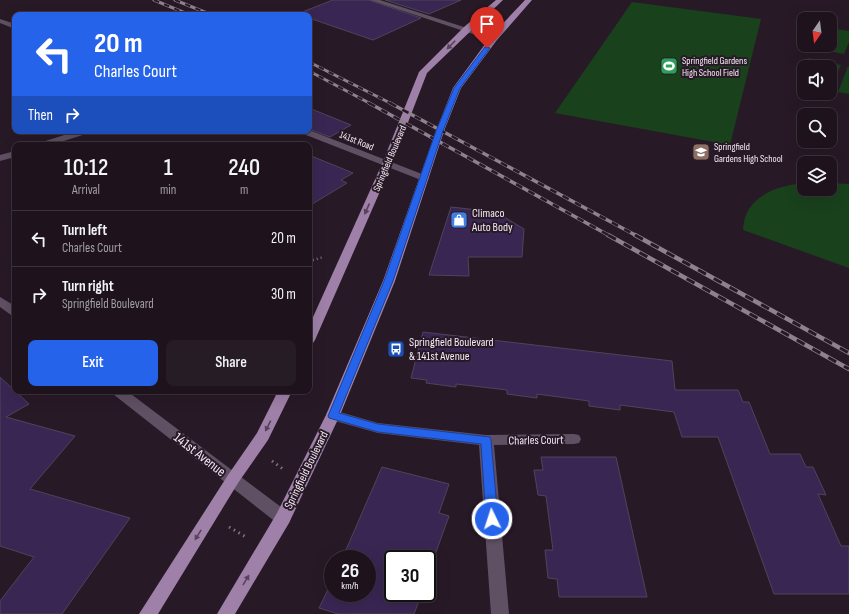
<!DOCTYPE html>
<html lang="en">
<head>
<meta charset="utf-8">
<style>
  body { margin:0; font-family:"Sofia Sans Condensed",sans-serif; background:#261c26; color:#f1f3f6; height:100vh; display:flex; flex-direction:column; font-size:15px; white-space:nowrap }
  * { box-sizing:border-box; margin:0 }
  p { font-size:13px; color:#a19ea4 }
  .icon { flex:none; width:22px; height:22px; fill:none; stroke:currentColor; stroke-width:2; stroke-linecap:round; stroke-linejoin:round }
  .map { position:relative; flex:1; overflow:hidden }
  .side { position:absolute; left:12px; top:142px; width:300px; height:252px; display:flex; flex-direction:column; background:#1e131d; border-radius:8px; box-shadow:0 4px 16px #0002,0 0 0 1px #3c323b }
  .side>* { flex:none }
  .hud { position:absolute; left:12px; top:12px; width:300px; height:122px; border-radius:8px; box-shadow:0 4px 16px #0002,0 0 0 1px #3c323b; background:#2563eb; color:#fff; overflow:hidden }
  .needle { width:26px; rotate:194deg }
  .fabs { position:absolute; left:797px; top:12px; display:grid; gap:8px }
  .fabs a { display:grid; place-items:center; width:40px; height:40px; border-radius:8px; background:#1e131d; box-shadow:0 4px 16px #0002,0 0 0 1px #3c323b; font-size:20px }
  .speed { position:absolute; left:324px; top:550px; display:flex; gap:8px; font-size:20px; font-weight:700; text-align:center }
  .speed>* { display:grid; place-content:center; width:52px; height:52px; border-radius:50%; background:#1e131d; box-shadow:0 4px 16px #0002,0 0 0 1px #3c323b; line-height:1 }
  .speed small { font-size:10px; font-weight:400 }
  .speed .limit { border:2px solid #111; border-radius:6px; background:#fff; color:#111 }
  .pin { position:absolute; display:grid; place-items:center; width:34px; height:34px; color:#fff; margin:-41px -17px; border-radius:50% 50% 50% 0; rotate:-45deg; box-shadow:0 0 4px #0007 }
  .pin .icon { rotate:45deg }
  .me { position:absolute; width:44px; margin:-22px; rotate:356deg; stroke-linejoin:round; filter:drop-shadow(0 0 3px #0008) }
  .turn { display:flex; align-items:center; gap:14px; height:84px; padding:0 16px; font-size:18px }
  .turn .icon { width:52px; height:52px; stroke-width:2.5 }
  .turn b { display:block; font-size:28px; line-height:34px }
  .then { display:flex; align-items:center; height:38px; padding:0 16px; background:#0003; gap:8px; font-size:15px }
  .eta { display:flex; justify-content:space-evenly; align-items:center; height:68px; text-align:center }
  .eta b { font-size:24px; font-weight:600; line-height:28px }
  .button { display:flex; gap:8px; margin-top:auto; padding:8px 16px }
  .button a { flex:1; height:46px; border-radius:8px; background:#2563eb; color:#fff; font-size:16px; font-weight:600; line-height:46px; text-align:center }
  .button a+a { background:#261c26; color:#f1f3f6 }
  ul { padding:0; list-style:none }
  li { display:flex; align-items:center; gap:12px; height:56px; padding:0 16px; border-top:1px solid #3c323b }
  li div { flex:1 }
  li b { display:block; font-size:15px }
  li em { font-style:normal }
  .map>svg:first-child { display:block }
  .green { fill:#19411c }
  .building { fill:#3a2653; stroke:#4d4559 }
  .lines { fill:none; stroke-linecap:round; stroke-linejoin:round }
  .path-far1 { stroke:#817480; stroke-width:2.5; stroke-dasharray:1 3; stroke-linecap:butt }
  .path { stroke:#817480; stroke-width:3; stroke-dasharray:1.5 4; stroke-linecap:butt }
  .minor { fill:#5f5063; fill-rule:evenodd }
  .primary { fill:#9f80a8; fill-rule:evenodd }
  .rail-far2-casing { stroke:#8f828e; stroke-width:3 }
  .rail-far1-casing { stroke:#8f828e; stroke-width:3.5 }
  .rail-casing { stroke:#8f828e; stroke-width:4.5 }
  .rail-far2 { stroke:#281927; stroke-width:2; stroke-dasharray:5.5; stroke-linecap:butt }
  .rail-far1 { stroke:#281927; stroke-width:2.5; stroke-dasharray:7; stroke-linecap:butt }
  .rail { stroke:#281927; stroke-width:3; stroke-dasharray:9; stroke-linecap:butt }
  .oneway { fill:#58425b }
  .route { fill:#2563eb; stroke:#184099 }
  .labels { text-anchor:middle; stroke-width:4; stroke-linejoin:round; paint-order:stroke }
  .far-poi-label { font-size:10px; fill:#f4e9f3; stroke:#281927; text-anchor:start }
  .far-street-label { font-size:10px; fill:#f4e9f3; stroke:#281927 }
  .poi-label { font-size:12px; fill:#f4e9f3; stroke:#281927; text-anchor:start }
  .street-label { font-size:12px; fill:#f4e9f3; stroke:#281927 }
  .near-street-label { font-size:14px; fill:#f4e9f3; stroke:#281927 }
</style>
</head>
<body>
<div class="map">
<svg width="849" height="614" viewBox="0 0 849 614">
  <rect width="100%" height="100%" fill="#281927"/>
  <path class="green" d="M 632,2 L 761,19 L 730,145 L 555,113 Z
    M 830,28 L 849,31 L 849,42 L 844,54 L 812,48 L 813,45 L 830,45 Z
    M 808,58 L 841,65 L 830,90 L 830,67 L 804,67 L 804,85 L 796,83 Z
    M 848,66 L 849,67 L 849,94 L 838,92 Z
    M 804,183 L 804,189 L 830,189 L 830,183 L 849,184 L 849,268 L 743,230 C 744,197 775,186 804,183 Z"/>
  <path class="building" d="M 333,0 L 369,0 L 421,18 L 373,40 L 309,18 L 309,15 L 297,14 Z
    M 385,0 L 461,0 L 429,14 Z
    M 309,108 L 351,125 L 330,137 L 309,129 Z
    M 309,155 L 353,173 L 341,180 L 347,183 L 309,206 Z
    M 451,207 L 496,212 L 524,229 L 522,257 L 468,257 L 469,276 L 429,275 Z
    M 423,332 L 672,361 L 675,390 L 738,390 L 743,402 L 749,402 L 770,454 L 800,454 L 806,467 L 813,467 L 826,495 L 818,494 L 841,546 L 849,546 L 849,594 L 774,594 L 718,437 L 682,437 L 674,412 L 620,405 L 620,410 L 589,406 L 589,401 L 537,394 L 537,398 L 507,394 L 507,390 L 456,384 L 456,387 L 426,383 L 427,380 L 411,378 Z
    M 0,377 L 29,404 L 6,417 L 75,436 L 30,489 L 130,518 L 62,614 L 0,614 L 0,601 L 34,557 L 0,546 Z
    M 541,457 L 616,457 L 647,597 L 559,597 L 557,579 L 548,578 L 545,550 L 553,550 L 546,496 L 538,495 L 534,470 L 543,470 Z
    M 382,467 L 449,484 L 439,513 L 449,516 L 427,577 L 427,559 L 393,559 L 393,593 L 422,593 L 414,614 L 338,614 L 319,608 L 333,579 L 333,593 L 367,593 L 367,559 L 342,559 Z"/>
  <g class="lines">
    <path class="path-far1" d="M 309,261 L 324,257"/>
    <path class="path" d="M 272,461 L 283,469
      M 229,527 L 246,537"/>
    <path class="minor" d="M 370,0 L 380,0 L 498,38 L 497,40 L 491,40 Z
      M 0,19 L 15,24 L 15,29 L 0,23 Z
      M 309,130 L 427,176 L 429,178 L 427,180 L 421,180 L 301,133 L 300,131 Z
      M 77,131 L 90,131 L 89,133 L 51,145 L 37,145 L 39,143 Z
      M 15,151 L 15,157 L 0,161 L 0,155 Z
      M 0,297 L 15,306 L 15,316 L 11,315 L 0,307 Z
      M 111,391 L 127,391 L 289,513 L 291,518 L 289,523 L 283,525 L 277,523 L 113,394 Z
      M 333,410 L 378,423 L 486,435 L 574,434 L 579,435 L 581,439 L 579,443 L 574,444 L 494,445 L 509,614 L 491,614 L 479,445 L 378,433 L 328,419 L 326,415 L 328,411 Z"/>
    <path class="primary" d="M 496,0 L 503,0 L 427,73 L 392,164 L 315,340 L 313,343 L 309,344 L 309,326 L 382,164 L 419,72 L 464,27 Z
      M 525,0 L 532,0 L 497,40 L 461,88 L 444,131 L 395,281 L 340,415 L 289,523 L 235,614 L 217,614 L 277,513 L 326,415 L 383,281 L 436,131 L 453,88 L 491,36 Z
      M 278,391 L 292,391 L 268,440 L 238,483 L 158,614 L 139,614 L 228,475 L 257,433 Z"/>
    <g class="rail-far2-casing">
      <path id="rail-far2" d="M 154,0 L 190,15
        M 175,0 L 212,15
        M 309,62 L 392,104
        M 309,71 L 371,104"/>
    </g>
    <g class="rail-far1-casing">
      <path id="rail-far1" d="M 369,103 L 610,236
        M 390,103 L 637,236"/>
    </g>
    <g class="rail-casing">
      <path id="rail" d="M 608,235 L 849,369
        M 635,235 L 849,353"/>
    </g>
    <use href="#rail-far2" class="rail-far2"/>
    <use href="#rail-far1" class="rail-far1"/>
    <use href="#rail" class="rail"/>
  </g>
  <defs><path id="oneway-solid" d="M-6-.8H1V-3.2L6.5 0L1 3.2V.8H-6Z"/></defs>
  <g class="oneway">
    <use href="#oneway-solid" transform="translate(451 45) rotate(135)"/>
    <use href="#oneway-solid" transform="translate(367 209) rotate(114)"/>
    <use href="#oneway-solid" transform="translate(268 426) rotate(117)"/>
    <use href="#oneway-solid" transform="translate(198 535) rotate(122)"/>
    <use href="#oneway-solid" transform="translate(246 580) rotate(-59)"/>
  </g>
  <path class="route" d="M 485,47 L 490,48 L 460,88 L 443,131 L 393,281 L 339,413 L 378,424 L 490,437 L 491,440 L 498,519 L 496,523 L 492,524 L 488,523 L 486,519 L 481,444 L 378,432 L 329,418 L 328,416 L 384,281 L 436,131 L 454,88 Z"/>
  <defs>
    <g id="stadium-square" transform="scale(0.9)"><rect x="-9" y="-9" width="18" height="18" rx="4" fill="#2e9e5b" stroke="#281927"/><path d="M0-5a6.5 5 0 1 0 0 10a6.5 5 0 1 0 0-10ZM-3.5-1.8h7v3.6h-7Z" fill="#fff"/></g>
    <g id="school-square" transform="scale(0.9)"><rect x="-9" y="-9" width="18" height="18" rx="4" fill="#8d6e63" stroke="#281927"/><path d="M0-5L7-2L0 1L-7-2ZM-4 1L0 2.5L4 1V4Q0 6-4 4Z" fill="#fff"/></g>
    <g id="shop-square" transform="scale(0.9)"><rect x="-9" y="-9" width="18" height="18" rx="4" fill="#3f7fe0" stroke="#281927"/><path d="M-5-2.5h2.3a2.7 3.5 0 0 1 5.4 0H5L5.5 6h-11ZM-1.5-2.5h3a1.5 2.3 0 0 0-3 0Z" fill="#fff"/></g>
    <g id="bus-square" transform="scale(0.9)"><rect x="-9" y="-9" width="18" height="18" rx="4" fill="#1a4fb4" stroke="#281927"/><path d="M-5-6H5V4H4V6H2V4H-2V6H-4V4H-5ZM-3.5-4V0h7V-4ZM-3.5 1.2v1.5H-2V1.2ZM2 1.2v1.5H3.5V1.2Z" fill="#fff"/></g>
  </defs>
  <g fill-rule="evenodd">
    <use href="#stadium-square" x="669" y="66"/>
    <use href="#school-square" x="701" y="152"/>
    <use href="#shop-square" x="459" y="220"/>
    <use href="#bus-square" x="396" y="349"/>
  </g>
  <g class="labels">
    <g class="far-poi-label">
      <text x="682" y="64">Springfield Gardens<tspan x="682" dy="12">High School Field</tspan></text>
      <text x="714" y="150">Springfield<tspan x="714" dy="12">Gardens High School</tspan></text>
    </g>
    <g class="far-street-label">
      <text transform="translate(357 140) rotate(22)" y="4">141st Road</text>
      <text transform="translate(389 158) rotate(-67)" y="4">Springfield Boulevard</text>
    </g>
    <g class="poi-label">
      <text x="472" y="217">Climaco<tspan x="472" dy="14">Auto Body</tspan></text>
      <text x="409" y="346">Springfield Boulevard<tspan x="409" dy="14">&amp; 141st Avenue</tspan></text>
    </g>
    <g class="street-label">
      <text transform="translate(536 440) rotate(-1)" y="4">Charles Court</text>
      <text transform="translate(306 470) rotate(-64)" y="4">Springfield Boulevard</text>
    </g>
    <g class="near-street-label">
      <text transform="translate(200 454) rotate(38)" y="5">141st Avenue</text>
    </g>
  </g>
</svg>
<div class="fabs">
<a><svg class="needle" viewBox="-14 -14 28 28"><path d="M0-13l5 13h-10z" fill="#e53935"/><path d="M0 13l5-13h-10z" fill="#a19ea4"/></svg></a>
<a><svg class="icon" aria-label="sound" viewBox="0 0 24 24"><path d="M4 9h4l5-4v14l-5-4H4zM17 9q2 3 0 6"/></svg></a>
<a><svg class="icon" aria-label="search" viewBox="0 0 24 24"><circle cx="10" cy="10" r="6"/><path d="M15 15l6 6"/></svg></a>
<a><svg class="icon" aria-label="layers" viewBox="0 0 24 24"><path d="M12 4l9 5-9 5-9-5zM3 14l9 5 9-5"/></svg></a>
</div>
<div class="speed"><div>26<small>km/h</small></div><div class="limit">30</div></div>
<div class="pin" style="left:487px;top:48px;background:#d93025"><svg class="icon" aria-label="arrive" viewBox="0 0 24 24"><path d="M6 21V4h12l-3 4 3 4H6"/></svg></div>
<svg class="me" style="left:492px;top:519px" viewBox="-20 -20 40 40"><circle r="17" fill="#2563eb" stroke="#fff" stroke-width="3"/><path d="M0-11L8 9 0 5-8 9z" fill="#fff"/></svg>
<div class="hud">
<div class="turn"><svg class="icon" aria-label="left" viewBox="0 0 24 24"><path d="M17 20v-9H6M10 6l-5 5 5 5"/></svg><div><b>20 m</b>Charles Court</div></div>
<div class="then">Then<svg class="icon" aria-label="right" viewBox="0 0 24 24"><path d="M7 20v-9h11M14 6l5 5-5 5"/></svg></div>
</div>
<section class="side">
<div class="eta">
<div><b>10:12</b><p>Arrival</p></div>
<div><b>1</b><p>min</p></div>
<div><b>240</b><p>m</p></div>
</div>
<ul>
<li><svg class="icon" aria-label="left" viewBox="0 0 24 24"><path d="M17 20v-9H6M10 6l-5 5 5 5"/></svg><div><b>Turn left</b><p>Charles Court</p></div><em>20 m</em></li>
<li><svg class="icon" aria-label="right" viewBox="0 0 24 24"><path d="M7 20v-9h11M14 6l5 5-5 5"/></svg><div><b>Turn right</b><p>Springfield Boulevard</p></div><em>30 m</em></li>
</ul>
<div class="button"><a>Exit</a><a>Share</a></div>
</section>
</div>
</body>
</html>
